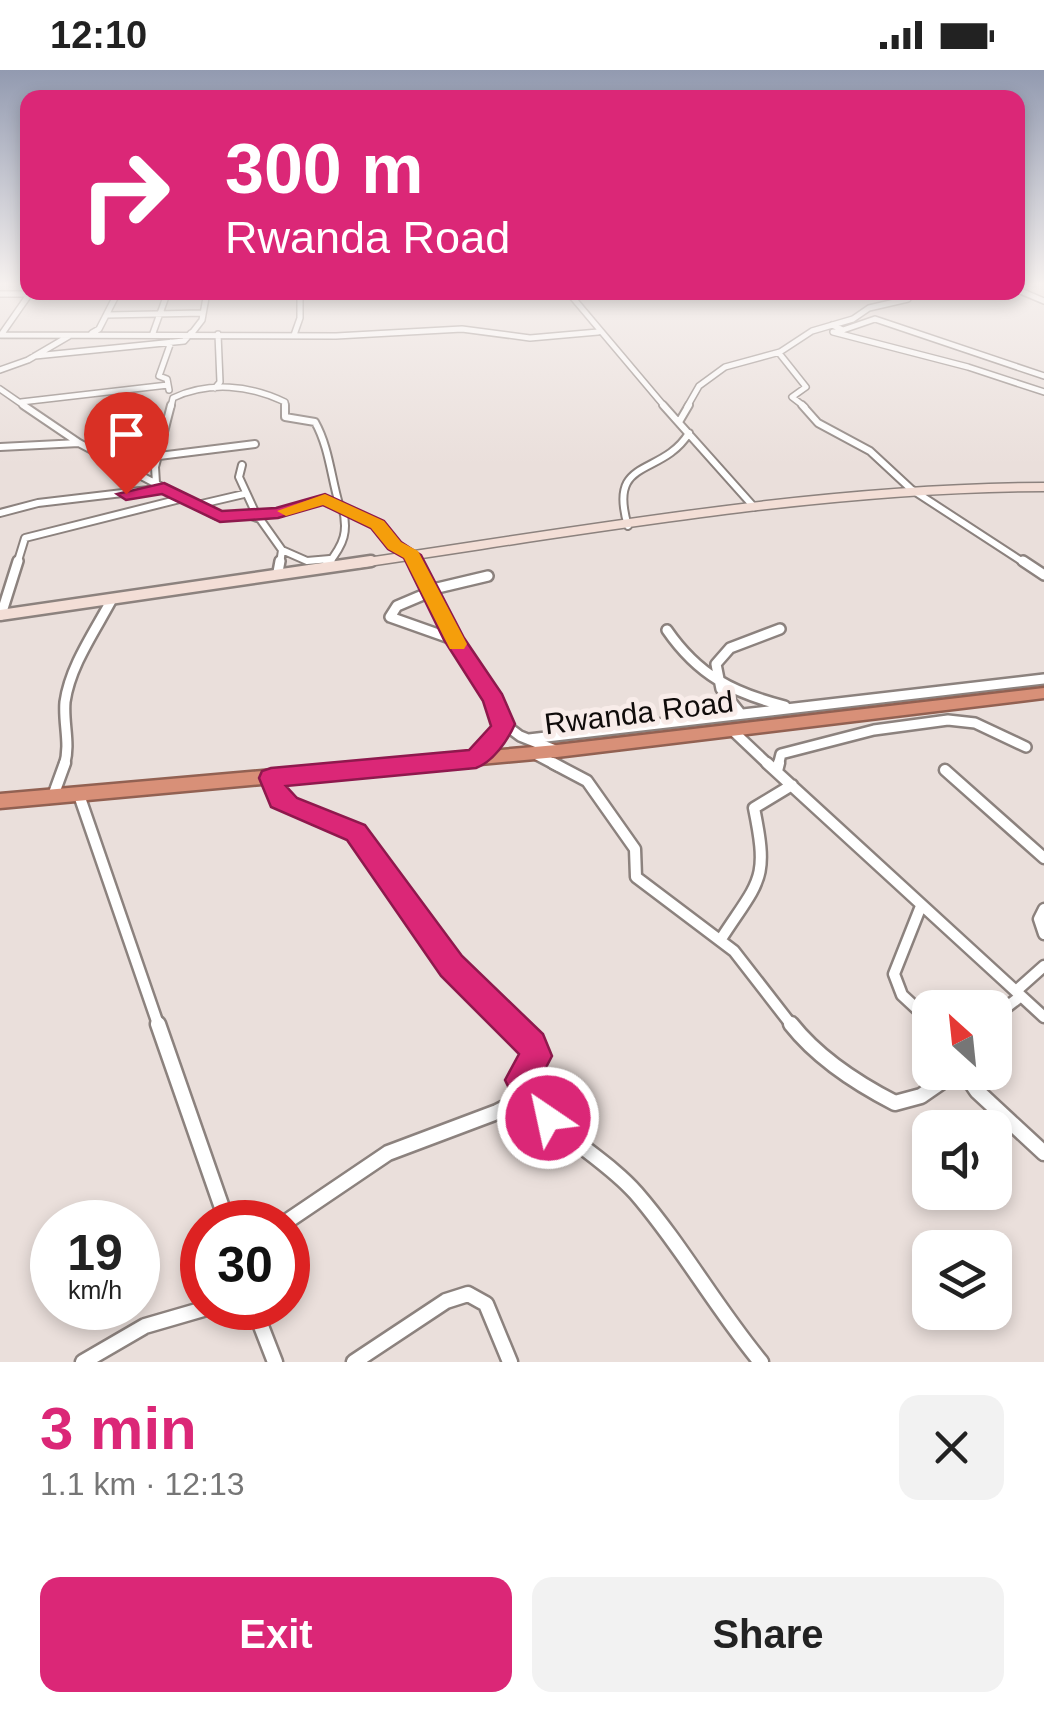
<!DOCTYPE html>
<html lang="en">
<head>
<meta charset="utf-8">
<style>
  body { margin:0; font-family:Helvetica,sans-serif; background:#f2f2f2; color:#222; height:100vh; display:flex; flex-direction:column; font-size:38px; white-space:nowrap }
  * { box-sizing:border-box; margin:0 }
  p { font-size:32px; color:#767676 }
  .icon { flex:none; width:55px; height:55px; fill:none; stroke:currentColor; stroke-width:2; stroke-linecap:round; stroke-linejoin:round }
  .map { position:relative; height:1292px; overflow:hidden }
  .drawer { display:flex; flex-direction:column; background:#fff; flex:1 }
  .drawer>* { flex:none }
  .top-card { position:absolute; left:20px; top:20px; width:1005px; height:210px; border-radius:20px; box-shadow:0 5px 15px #0003; background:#db2777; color:#fff; overflow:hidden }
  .needle { width:65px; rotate:333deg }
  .controls { position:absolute; left:912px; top:920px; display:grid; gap:20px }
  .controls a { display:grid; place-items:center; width:100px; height:100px; border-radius:20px; background:#fff; box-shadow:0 5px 15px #0003; font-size:50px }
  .speed { position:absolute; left:30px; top:1130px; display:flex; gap:20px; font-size:50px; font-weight:700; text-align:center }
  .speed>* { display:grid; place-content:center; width:130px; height:130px; border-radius:50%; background:#fff; box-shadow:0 5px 15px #0003; line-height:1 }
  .speed small { font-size:25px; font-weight:400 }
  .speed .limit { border:15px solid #d22; background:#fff; color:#111 }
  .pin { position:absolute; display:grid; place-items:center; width:85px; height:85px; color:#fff; margin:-102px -42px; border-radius:50% 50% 50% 0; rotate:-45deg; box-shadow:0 0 10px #0007 }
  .pin .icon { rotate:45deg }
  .me { position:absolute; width:110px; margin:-55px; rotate:326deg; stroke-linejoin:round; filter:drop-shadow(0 0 8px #0008) }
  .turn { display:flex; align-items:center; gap:35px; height:210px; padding:0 40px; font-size:45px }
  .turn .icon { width:130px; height:130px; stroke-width:2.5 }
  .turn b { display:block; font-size:70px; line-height:85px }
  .round { display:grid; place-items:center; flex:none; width:105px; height:105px; border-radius:20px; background:#f2f2f2 }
  .summary { display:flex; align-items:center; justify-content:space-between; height:170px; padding:0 40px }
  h1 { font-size:60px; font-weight:700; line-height:75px; color:#db2777 }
  .cta { display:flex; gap:20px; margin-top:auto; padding:20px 40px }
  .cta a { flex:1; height:115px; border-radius:20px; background:#db2777; color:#fff; font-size:40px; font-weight:700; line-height:115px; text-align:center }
  .cta a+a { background:#f2f2f2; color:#222 }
  .status { display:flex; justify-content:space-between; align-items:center; height:70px; padding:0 50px; background:#fff; direction:ltr }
  .status svg { height:28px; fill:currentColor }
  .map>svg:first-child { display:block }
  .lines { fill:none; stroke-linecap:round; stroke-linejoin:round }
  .street-far4-casing { stroke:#8c827e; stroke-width:8 }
  .street-far3-casing { stroke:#8c827e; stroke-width:10 }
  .street-far2-casing { stroke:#8c827e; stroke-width:14 }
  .street-far1-casing { stroke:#8c827e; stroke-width:15 }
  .street-casing { stroke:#8c827e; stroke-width:19 }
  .secondary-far1-casing { stroke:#8c827e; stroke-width:11 }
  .secondary-casing { stroke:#8c827e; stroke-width:15 }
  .highway-casing { stroke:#926152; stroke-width:5 }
  .street-far4 { stroke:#fff; stroke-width:5 }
  .street-far3 { stroke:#fff; stroke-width:6 }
  .street-far2 { stroke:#fff; stroke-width:9 }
  .street-far1 { stroke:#fff; stroke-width:10 }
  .street { stroke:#fff; stroke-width:14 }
  .secondary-far1 { stroke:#f3ded6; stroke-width:8 }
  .secondary { stroke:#f3ded6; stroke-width:10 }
  .highway { fill:#d89078; fill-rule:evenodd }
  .route { fill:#db2777; stroke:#8e194d; stroke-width:2.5 }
  .slow { fill:#f59e0b }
  .labels { text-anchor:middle; stroke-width:10; stroke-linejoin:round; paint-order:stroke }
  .street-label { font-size:30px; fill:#0f0b0a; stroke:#f8ece9 }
</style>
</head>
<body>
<div class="status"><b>12:10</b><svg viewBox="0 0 49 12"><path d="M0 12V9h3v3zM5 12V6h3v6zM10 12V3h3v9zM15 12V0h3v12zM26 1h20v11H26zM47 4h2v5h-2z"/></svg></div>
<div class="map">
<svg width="1044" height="1292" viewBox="0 0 1044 1292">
  <rect width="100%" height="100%" fill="#eadfdb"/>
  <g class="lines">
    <g class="street-far4-casing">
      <path id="street-far4" d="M 1018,220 L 1044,231
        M 568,222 L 665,337
        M 0,224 L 29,224
        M 107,245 L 203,243
        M 832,255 L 843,260 L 833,262 L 968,297 L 1044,322
        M 843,260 L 875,249 L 1044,306
        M 92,263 L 99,259 L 118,222 L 207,224
        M 153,263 L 167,224
        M 192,263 L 202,250 L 207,222
        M 0,265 L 336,266 L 462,259 L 530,268 L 598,262
        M 1,265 L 31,222
        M 294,265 L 300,248 L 300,222
        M 779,283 L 806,317 L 792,327 L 805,337
        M 35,286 L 184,271 L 191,263
        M 0,300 L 28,290 L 69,266
        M 215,318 L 220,312 L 218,264
        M 0,319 L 26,337
        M 169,320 L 167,309 L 159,306 L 171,272
        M 21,332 L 168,315
        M 171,337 L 173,328 C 209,311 250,315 285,332 L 285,337
        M 687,337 L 699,316 L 725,297 L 780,282 L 812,261 L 853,249 L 869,238 L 908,229 L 911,222"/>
    </g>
    <g class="street-far3-casing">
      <path id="street-far3" d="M 23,335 L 79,373 L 217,446 L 246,444 L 260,449 L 282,480 L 280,494
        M 285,335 L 285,347 L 315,352 C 329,377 331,407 339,434
        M 663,335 L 754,437
        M 802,335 L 818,353 L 870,381 L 911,419 L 1026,494
        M 679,352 L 689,335
        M 0,377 L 79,373
        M 159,386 L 255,374
        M 242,395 L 239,407 L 256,444
        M 156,413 L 155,397 L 171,335
        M 197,435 L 244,424
        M 0,443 L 38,433 L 165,418
        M 250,445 L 278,443 L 325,429 L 378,454 L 416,494
        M 628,456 C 607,386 661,408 689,363
        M 282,480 L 307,491 L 330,489
        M 17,494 L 25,468 L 184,428
        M 328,494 C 344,474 349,461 342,436"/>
    </g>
    <g class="street-far2-casing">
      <path id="street-far2" d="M 415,491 L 453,567 L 486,615 L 504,654 L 476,689
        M 1023,491 L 1044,505
        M 327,495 L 330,491
        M 278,502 L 280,491
        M 429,520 L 488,506
        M 430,522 L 397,536 L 390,547 L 455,570
        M 1,545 L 18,491
        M 667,560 C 698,605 733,623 785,636
        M 741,644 L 721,619 L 716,594 L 730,578 L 780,559
        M 504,654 L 520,666 L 555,680
        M 732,660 L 770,696
        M 529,669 L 1044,609
        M 535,684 L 558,696
        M 64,696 C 71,674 63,654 65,632 C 70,596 95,561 112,529
        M 778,696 L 781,684 L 874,660 L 948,650 L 975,653 L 1026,677"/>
    </g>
    <g class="street-far1-casing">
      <path id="street-far1" d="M 553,693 L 587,711 L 635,779 L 636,807 L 734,881 L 793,957
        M 767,693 L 1044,947
        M 945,700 L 1044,788
        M 777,701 L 779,693
        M 271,708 L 280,730 L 288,736 L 356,763 L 451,896 L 513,957
        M 79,725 L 159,957
        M 53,726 L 65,693
        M 921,836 L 894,904 L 902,925 L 930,951
        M 1044,839 L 1039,849 L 1044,864
        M 721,869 C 760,809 769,811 754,738 L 792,715
        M 1016,921 L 1044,896
        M 995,946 L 1021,926"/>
    </g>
    <g class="street-casing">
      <path id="street" d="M 158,954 L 227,1152
        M 511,954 L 532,975 L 536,986 L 521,1010 C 544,1060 601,1083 636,1123 C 682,1176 716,1238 761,1292
        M 791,954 C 817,987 858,1014 895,1033 L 921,1026 L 947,1008 L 969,1011
        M 964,1002 L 977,1021 L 1044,1083
        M 286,1152 L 388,1083 L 497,1042 L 528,1026
        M 254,1238 L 275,1292
        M 83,1292 L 145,1256 L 207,1238
        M 354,1292 L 446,1231 L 468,1224 L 486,1234 L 510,1292"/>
    </g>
    <g class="secondary-far1-casing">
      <path id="secondary-far1" d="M 354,494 C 582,461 813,418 1044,417"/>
    </g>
    <g class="secondary-casing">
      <path id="secondary" d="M 0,545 L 371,491"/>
    </g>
    <g class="highway-casing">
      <path id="highway" d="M 1044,618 L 1044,628 L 557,687 L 0,738 L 0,724 L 557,675 Z"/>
    </g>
    <use href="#street-far4" class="street-far4"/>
    <use href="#street-far3" class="street-far3"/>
    <use href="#street-far2" class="street-far2"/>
    <use href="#street-far1" class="street-far1"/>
    <use href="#street" class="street"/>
    <use href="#secondary-far1" class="secondary-far1"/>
    <use href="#secondary" class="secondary"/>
    <use href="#highway" class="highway"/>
  </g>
  <linearGradient id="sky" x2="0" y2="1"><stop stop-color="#929ab0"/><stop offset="0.54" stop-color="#f6f1ef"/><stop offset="1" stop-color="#f6f1ef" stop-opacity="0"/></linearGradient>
  <rect width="1044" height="395" fill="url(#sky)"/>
  <path class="route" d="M 164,413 L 222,441 L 276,438 L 325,424 L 384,451 L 401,472 L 421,485 L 464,568 L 502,624 L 515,654 C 508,670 493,692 476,698 L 286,716 L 297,728 L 365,755 L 462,886 L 543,964 L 552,986 L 539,1011 L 565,1048 L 560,1060 L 548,1065 L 523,1047 L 505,1010 L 519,984 L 441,906 L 347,770 L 271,737 L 259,708 L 262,701 L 271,698 L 469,680 L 491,656 L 483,631 L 444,570 L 404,488 L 388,479 L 371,458 L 323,435 L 278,448 L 220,452 L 162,424 L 126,430 L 117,424 Z"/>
  <path class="slow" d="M 325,424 L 384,451 L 401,472 L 418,481 L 467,574 L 464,579 L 450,579 L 404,488 L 388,479 L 371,458 L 323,435 L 286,446 L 277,441 Z"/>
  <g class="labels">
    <g class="street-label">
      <text transform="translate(639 643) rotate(-7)" y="10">Rwanda Road</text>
    </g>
  </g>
</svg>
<div class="controls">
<a><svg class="needle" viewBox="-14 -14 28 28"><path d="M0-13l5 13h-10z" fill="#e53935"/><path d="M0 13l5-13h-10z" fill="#767676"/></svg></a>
<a><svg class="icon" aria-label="sound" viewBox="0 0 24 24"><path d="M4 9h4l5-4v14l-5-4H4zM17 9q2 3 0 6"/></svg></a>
<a><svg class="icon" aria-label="layers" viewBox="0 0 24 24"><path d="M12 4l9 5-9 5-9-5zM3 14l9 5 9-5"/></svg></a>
</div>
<div class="speed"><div>19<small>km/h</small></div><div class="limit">30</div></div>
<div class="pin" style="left:126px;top:424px;background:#d93025"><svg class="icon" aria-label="arrive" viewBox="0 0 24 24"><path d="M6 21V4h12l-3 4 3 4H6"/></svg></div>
<svg class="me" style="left:548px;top:1048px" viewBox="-20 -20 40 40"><circle r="17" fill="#db2777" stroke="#fff" stroke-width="3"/><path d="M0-11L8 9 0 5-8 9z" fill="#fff"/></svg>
<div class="top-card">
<div class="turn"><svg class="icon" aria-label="right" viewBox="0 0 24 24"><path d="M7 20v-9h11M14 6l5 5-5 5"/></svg><div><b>300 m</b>Rwanda Road</div></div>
</div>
</div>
<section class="drawer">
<div class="summary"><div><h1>3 min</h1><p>1.1 km · 12:13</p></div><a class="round"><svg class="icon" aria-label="close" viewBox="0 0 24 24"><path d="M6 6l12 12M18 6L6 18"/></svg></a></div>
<div class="cta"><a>Exit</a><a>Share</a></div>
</section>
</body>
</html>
